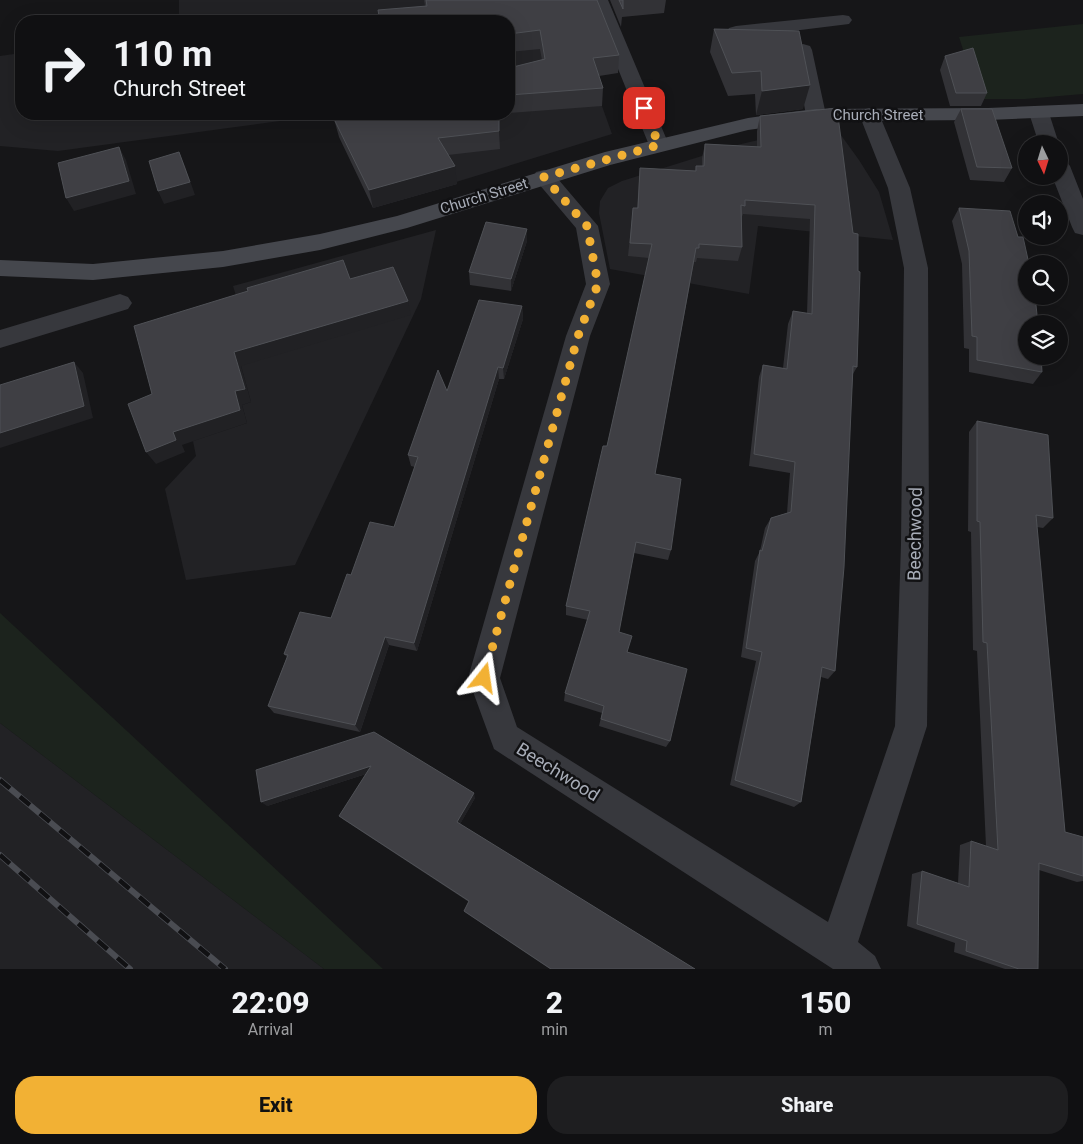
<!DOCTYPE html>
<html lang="en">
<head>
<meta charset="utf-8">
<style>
  body { margin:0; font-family:Roboto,sans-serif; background:#1e1e20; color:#f1f3f6; height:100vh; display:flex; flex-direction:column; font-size:19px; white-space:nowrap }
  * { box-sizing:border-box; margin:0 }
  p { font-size:16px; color:#9c9d9f }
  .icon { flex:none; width:28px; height:28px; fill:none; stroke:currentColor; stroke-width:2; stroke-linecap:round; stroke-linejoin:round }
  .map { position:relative; height:969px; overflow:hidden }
  .sheet { display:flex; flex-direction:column; background:#101012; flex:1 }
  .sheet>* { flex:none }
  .top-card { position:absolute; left:15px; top:15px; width:500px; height:105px; border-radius:20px; box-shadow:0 5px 20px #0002,0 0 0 1px #303032; background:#101012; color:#f1f3f6; overflow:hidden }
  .needle { width:32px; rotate:176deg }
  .controls { position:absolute; left:1018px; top:135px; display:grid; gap:10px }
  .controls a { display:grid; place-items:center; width:50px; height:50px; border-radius:50%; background:#101012; box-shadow:0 5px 20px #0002,0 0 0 1px #303032; font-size:25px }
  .pin { position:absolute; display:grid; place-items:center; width:42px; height:42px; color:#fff; margin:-21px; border-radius:10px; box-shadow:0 2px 8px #0006 }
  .me { position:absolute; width:55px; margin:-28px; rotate:15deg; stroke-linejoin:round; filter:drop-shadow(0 0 4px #0008) }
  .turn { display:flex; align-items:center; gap:18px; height:105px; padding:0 15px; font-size:22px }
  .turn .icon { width:65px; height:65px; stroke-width:2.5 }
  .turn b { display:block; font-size:35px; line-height:42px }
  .eta { display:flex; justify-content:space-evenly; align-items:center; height:85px; text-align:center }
  .eta b { font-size:30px; font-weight:800; line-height:35px }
  .button { display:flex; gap:10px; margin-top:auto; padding:10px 15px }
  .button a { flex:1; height:58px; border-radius:20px; background:#f2b134; color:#111; font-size:20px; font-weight:800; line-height:58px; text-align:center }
  .button a+a { background:#1e1e20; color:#f1f3f6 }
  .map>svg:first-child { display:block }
  .built { fill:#222225 }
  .green { fill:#1c231d }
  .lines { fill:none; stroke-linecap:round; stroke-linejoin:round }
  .street { fill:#37383d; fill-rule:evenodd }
  .secondary { fill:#45474d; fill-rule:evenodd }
  .rail-casing { stroke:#4a4c52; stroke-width:6 }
  .rail { stroke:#111113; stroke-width:4.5; stroke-dasharray:13; stroke-linecap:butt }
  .wall { fill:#323236 }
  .shaded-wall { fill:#212124 }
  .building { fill:#3f3f44; stroke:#4f5156 }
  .route { stroke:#f2b134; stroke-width:9; stroke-dasharray:0 16.2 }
  .labels { text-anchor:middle; stroke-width:5; stroke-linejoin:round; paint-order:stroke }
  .far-street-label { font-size:15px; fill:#a8adb8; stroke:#111113 }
  .street-label { font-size:18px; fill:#a8adb8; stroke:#111113 }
</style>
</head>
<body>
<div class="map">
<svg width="1083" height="969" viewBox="0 0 1083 969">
  <rect width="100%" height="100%" fill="#161618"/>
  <path class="built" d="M 179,0 L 564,0 L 612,134 L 456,182 L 403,114 L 509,114 L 509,21 L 179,21 Z
    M 21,53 L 21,114 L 308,114 L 310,117 L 58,151 L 0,146 L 0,56 Z
    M 838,131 L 859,160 L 879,192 L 893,240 L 758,226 L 749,294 L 610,269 L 599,213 L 600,201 L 608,188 L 622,181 L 737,145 L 780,135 Z
    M 436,230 L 421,299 L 295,565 L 186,580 L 165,489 L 196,456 L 193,441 L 247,423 L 242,405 L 251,402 L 238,355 L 239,305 L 233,286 Z
    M 0,723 L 324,969 L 0,969 Z"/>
  <path class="green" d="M 1083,24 L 1083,94 L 1025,99 L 979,99 L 959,37 Z
    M 0,613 L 383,969 L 324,969 L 0,723 Z"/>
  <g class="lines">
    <path class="street" d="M 590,0 L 608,0 L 669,145 L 666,150 L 659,152 L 652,150 L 649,145 Z
      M 843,15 L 849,16 L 852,20 L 849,24 L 736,38 L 729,36 L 727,32 L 729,28 L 736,26 Z
      M 803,44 L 810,46 L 812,50 L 826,115 L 823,119 L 816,121 L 809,119 L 806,115 L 794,50 L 796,46 Z
      M 1039,107 L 1046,109 L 1049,113 L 1059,144 L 1059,145 L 1039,144 L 1029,113 L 1032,109 Z
      M 869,108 L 876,110 L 879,114 L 910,188 L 928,268 L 929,544 L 927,726 L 858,942 L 875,956 L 881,969 L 833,969 L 494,749 L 468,678 L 566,336 L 586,284 L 576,228 L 533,177 L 536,172 L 544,170 L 552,172 L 598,226 L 610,284 L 590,336 L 500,678 L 517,727 L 828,922 L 895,726 L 901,544 L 904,268 L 888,188 L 859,114 L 862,110 Z
      M 1059,159 L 1066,161 L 1070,166 L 1083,199 L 1083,235 L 1075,233 L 1072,227 L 1052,176 L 1059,176 Z
      M 120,294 L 128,297 L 132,303 L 128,309 L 0,348 L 0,330 Z"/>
    <path class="secondary" d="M 1083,104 L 1083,116 L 988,120 L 816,121 L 775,126 L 748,130 L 610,165 L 407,228 L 320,250 L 223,267 L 93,280 L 0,276 L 0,260 L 93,264 L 223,251 L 320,234 L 397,216 L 605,152 L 748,118 L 775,114 L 816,109 L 988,108 Z"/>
    <g class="rail-casing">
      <path id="rail" d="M 0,780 L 225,969
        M 0,855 L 130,969"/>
    </g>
    <use href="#rail" class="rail"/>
  </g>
  <path class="wall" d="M 424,0 L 597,0 L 619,55 L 618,73 L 599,76 L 603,88 L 602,106 L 509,113 L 509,68 L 542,60 L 540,49 L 509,52 L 509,21 L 379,16 L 425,6 Z
    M 610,0 L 666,0 L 664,13 L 622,17 L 621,27 Z
    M 714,29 L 803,109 L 756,115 L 755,94 L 728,96 L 710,52 Z
    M 945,56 L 987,93 L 981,106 L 950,106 L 940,70 Z
    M 837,108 L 857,367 L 853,374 L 835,671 L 828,679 L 821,677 L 801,802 L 794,807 L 730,785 L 756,661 L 741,657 L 755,561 L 760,551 L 765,528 L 771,518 L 787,513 L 790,473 L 749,466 L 759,377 L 763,365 L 783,368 L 788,324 L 793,311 L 807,314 L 810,219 L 743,214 L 741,219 L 742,247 L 738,261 L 697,258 L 696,262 L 694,262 L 655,474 L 671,550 L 668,560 L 634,553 L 619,632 L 628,652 L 670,741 L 666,747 L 599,726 L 602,713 L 564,701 L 565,693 L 588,620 L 566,615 L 566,606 L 607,446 L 649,258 L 628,256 L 633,208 L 637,208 L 640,168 L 695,171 L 696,166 L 702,166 L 702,158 L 705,144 L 757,147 L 757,131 L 760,116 Z
    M 961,109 L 1012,168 L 1004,182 L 970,180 L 954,122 Z
    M 341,114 L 505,114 L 500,114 L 500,149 L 448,155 L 457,184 L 373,208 L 339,137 L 334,119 L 342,117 Z
    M 959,208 L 1042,372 L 1033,384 L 969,372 L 969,349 L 964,348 L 962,264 L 952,221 Z
    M 527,229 L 527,241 L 511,291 L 470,285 L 469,272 Z
    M 522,306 L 523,319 L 504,379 L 499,379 L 417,651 L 389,645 L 360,732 L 274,713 L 268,706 L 287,657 L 284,654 L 331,618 L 351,575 L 394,527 L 415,467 L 411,466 L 408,455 L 447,391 Z
    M 977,421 L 1053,518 L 1043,528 L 1037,527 L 1065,832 L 1083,837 L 1083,881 L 1077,882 L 1039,870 L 1038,969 L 1005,969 L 954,952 L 955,943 L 907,926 L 912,874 L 922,871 L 958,883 L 960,845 L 971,841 L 986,846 L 977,651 L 973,650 L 971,532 L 968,531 L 969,432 Z
    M 374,732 L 475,798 L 460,824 L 695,969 L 550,969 L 466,913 L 464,911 L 469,902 L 344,820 L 339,816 L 366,774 L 267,806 Z"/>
  <path class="shaded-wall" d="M 810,85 L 803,109 L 756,115 L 762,91 Z
    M 499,114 L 500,114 L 500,149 L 499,131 Z
    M 119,147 L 126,160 L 136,194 L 74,211 L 66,198 Z
    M 179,152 L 185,166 L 195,195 L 164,204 L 158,191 Z
    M 455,166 L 457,184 L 373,208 L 369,190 Z
    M 527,229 L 527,241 L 511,291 L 511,279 Z
    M 408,301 L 411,315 L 241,366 L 251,402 L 242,405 L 247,423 L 182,445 L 185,452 L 156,464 L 146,452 L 173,432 L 235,391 L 234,352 Z
    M 522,306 L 523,319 L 504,379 L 503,368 Z
    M 74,362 L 83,373 L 93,418 L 0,448 L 0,433 Z
    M 498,367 L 499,379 L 417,651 L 414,643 Z
    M 385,637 L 389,645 L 360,732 L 355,725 Z
    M 371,766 L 375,771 L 267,806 L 261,802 Z
    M 474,793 L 475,798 L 459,826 L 457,822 Z"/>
  <path class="building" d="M 426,0 L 597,0 L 619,55 L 593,58 L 603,88 L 509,95 L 509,68 L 545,59 L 540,30 L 509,34 L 509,21 L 365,21 L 365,18 L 379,16 L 378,10 L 427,6 Z
    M 619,0 L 623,0 L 623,9 Z
    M 714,29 L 799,31 L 810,85 L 762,91 L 761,71 L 732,73 Z
    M 973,48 L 987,93 L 956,93 L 945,56 Z
    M 837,108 L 853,233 L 858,234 L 858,271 L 860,272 L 857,367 L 853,366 L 844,567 L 835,671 L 822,667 L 801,802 L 735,780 L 762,652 L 746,648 L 760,550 L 762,551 L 771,518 L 791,512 L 795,462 L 754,454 L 763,365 L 787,369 L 793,311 L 812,314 L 815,205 L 745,200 L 745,206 L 741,205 L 742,247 L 699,244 L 699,248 L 696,248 L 655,474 L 681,479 L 671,550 L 636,542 L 619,632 L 632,636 L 627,652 L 687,669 L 670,741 L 601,719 L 604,706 L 565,693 L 590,611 L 566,606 L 603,446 L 607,446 L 652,244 L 630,243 L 633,208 L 638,208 L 640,168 L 696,171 L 696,166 L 704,166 L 705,144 L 761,147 L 760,116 Z
    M 961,109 L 992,109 L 1012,168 L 977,167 Z
    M 342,114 L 499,114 L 499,131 L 438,138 L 455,166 L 369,190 L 334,119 L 343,117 Z
    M 119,147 L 129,181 L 66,198 L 58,163 Z
    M 179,152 L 190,182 L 158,191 L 149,161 Z
    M 959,208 L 1010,211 L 1018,237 L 1023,237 L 1029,264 L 1026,264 L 1026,296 L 1035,296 L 1038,324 L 1026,324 L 1026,356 L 1041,356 L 1042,372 L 977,360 L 977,337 L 972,336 L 969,251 Z
    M 486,222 L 527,229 L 511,279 L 469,272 Z
    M 343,260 L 350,279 L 393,267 L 408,301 L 234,352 L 245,389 L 235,391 L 240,410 L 173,432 L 176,440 L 146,452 L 128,404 L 152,394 L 134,326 L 248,291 L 247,288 Z
    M 479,300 L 522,306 L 503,368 L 498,367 L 414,643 L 385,637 L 355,725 L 268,706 L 288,655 L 284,654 L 300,612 L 331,618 L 347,574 L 351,575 L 370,522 L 394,527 L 418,457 L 408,455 L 438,370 L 447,391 Z
    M 74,362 L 84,406 L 0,433 L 0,385 Z
    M 977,421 L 1048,435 L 1053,518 L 1036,515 L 1065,832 L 1083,837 L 1083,876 L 1039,863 L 1038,969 L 1019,969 L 966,951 L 967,941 L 917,924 L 922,871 L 969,887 L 971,841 L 998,850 L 987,643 L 983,642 L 980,522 L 977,521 Z
    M 374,732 L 474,793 L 457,822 L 695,969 L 551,969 L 464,911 L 469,901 L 339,816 L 371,766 L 261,802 L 256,770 Z"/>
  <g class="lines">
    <path class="route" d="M 484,678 L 578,336 L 598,284 L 587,226 L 544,177 L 659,145 L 644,108"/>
  </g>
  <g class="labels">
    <g class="far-street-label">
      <text x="878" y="120">Church Street</text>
      <text transform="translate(484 196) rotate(-17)" y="5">Church Street</text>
    </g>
    <g class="street-label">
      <text transform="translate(915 534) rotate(-89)" y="6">Beechwood</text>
      <text transform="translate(558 772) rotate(32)" y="6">Beechwood</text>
    </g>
  </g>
</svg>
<div class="controls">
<a><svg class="needle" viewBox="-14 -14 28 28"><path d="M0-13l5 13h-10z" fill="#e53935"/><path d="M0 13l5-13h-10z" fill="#9c9d9f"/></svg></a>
<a><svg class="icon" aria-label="sound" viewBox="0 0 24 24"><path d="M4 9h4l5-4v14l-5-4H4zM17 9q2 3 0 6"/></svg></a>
<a><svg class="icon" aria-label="search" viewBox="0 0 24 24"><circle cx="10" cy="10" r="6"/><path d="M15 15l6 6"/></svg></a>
<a><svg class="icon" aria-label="layers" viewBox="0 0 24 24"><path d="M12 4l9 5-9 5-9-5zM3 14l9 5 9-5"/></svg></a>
</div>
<div class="pin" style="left:644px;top:108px;background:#d93025"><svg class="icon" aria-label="arrive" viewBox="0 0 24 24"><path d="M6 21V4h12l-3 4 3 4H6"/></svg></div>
<svg class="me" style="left:484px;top:678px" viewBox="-20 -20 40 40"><path d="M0-17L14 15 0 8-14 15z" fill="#f2b134" stroke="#fff" stroke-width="4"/></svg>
<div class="top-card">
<div class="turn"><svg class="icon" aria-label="right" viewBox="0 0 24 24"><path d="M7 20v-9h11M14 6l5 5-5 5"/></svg><div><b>110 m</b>Church Street</div></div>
</div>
</div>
<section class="sheet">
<div class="eta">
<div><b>22:09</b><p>Arrival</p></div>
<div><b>2</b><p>min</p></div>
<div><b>150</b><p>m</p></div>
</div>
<div class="button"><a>Exit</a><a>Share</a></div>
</section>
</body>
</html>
